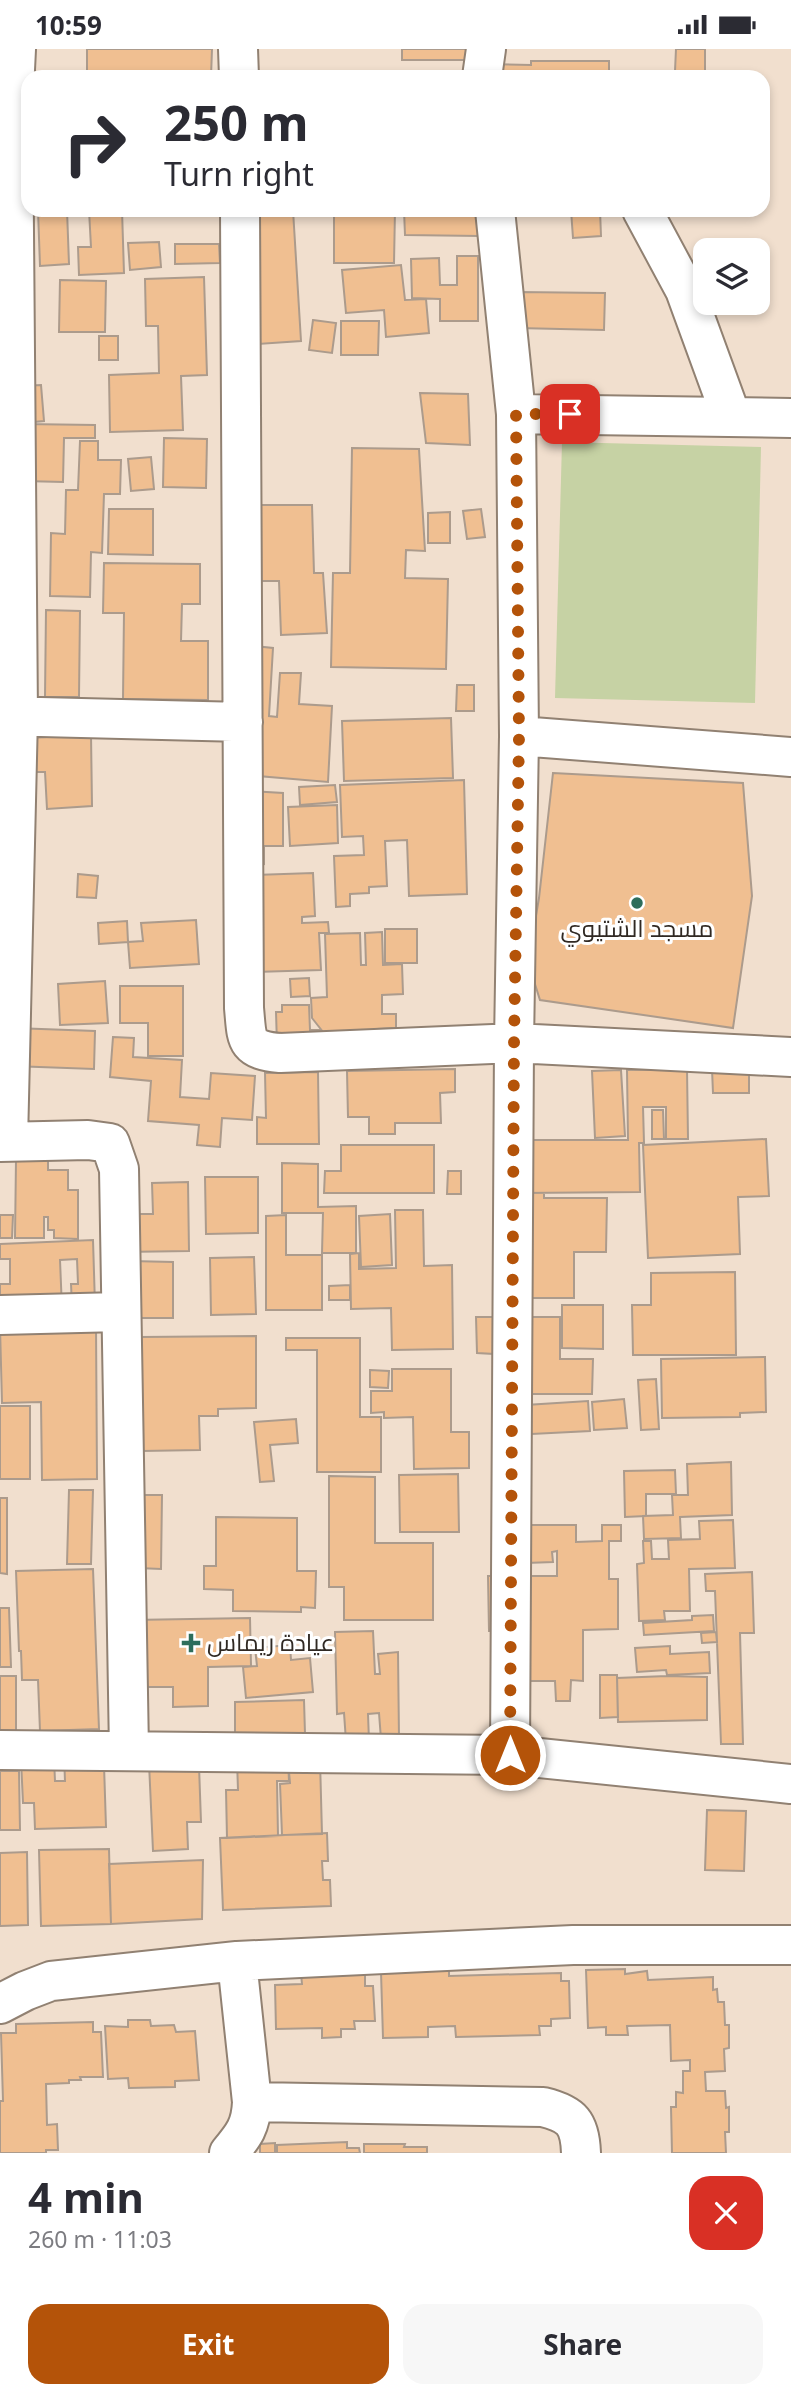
<!DOCTYPE html>
<html lang="en">
<head>
<meta charset="utf-8">
<style>
  body { margin:0; font-family:"Noto Sans",Cairo,sans-serif; background:#f7f7f7; color:#2b2b33; height:100vh; display:flex; flex-direction:column; font-size:26px; white-space:nowrap }
  * { box-sizing:border-box; margin:0 }
  p { font-size:23px; color:#7c7c81 }
  .icon { flex:none; width:38px; height:38px; fill:none; stroke:currentColor; stroke-width:2; stroke-linecap:round; stroke-linejoin:round }
  .map { position:relative; height:2104px; overflow:hidden }
  .panel { display:flex; flex-direction:column; background:#fff; flex:1 }
  .panel>* { flex:none }
  .guide { position:absolute; left:21px; top:21px; width:749px; height:147px; border-radius:21px; box-shadow:0 4px 10px #0003; background:#fff; color:#2b2b33; overflow:hidden }
  .tools { position:absolute; left:693px; top:189px; display:grid; gap:14px }
  .tools a { display:grid; place-items:center; width:77px; height:77px; border-radius:14px; background:#fff; box-shadow:0 4px 10px #0003; font-size:35px }
  .pin { position:absolute; display:grid; place-items:center; width:60px; height:60px; color:#fff; margin:-30px; border-radius:14px; box-shadow:0 4px 10px #0006 }
  .me { position:absolute; width:77px; margin:-38px; rotate:0deg; stroke-linejoin:round; filter:drop-shadow(0 0 5px #0008) }
  .turn { display:flex; align-items:center; gap:24px; height:147px; padding:0 28px; font-size:32px }
  .turn .icon { width:91px; height:91px; stroke-width:2.5 }
  .turn b { display:block; font-size:49px; line-height:60px }
  .round { display:grid; place-items:center; flex:none; width:74px; height:74px; border-radius:21px; background:#f7f7f7 }
  .overview { display:flex; align-items:center; justify-content:space-between; height:119px; padding:0 28px }
  h1 { font-size:42px; font-weight:700; line-height:52px }
  .primary-button { display:flex; gap:14px; margin-top:auto; padding:14px 28px }
  .primary-button a { flex:1; height:80px; border-radius:21px; background:#b45309; color:#fff; font-size:28px; font-weight:700; line-height:80px; text-align:center }
  .primary-button a+a { background:#f7f7f7; color:#2b2b33 }
  .status { display:flex; justify-content:space-between; align-items:center; height:49px; padding:0 35px; background:#fff; direction:ltr }
  .status svg { height:19px; fill:currentColor }
  .map>svg:first-child { display:block }
  .green { fill:#c6d2a4 }
  .building { fill:#f0bf91; stroke:#ac9b8c; stroke-width:2 }
  .lines { fill:none; stroke-linecap:round; stroke-linejoin:round }
  .minor-casing { stroke:#918172; stroke-width:42 }
  .minor { stroke:#fff; stroke-width:38 }
  .route { stroke:#b45309; stroke-width:12; stroke-dasharray:0 21.6 }
  .poi-dot { fill:#2d6d5b; stroke:#fff; stroke-width:2.5 }
  .labels { text-anchor:middle; stroke-width:6; stroke-linejoin:round; paint-order:stroke }
  .poi-label { font-size:24px; fill:#302923; stroke:#fff }
</style>
</head>
<body>
<div class="status"><b>10:59</b><svg viewBox="0 0 49 12"><path d="M0 12V9h3v3zM5 12V6h3v6zM10 12V3h3v9zM15 12V0h3v12zM26 1h20v11H26zM47 4h2v5h-2z"/></svg></div>
<div class="map">
<svg width="791" height="2104" viewBox="0 0 791 2104">
  <rect width="100%" height="100%" fill="#f1dfce"/>
  <path class="green" d="M 562,393 L 761,398 L 755,654 L 555,649 Z"/>
  <path class="building" d="M 87,0 L 212,0 L 211,28 L 87,28 Z
    M 402,0 L 476,0 L 476,11 L 402,11 Z
    M 676,0 L 705,0 L 705,28 L 648,28 L 648,22 L 675,22 Z
    M 531,12 L 609,12 L 609,28 L 487,28 L 487,15 L 531,16 Z
    M 763,82 L 766,82 L 767,139 L 763,139 Z
    M 38,161 L 67,161 L 69,215 L 40,217 Z
    M 89,161 L 122,161 L 124,224 L 79,226 L 78,198 L 91,198 Z
    M 293,161 L 301,292 L 258,295 L 249,162 Z
    M 334,161 L 395,161 L 394,214 L 334,214 Z
    M 404,161 L 458,161 L 458,166 L 479,166 L 479,187 L 405,186 Z
    M 571,161 L 600,161 L 601,187 L 573,189 Z
    M 159,193 L 161,218 L 130,221 L 128,194 Z
    M 175,195 L 219,195 L 220,214 L 175,215 Z
    M 457,207 L 478,207 L 478,272 L 440,272 L 440,250 L 412,249 L 411,210 L 439,209 L 440,236 L 457,236 Z
    M 401,216 L 405,251 L 426,250 L 429,284 L 386,288 L 384,261 L 346,264 L 342,221 Z
    M 204,228 L 207,326 L 181,327 L 183,381 L 110,383 L 109,326 L 159,324 L 158,277 L 146,277 L 145,230 Z
    M 60,231 L 106,232 L 105,283 L 59,283 Z
    M 518,243 L 605,244 L 604,281 L 517,279 Z
    M 313,271 L 336,274 L 332,304 L 309,301 Z
    M 341,272 L 379,272 L 378,306 L 341,306 Z
    M 99,287 L 118,287 L 118,311 L 99,311 Z
    M 41,336 L 44,372 L 23,374 L 20,337 Z
    M 420,344 L 468,345 L 470,396 L 426,394 Z
    M 24,375 L 95,376 L 95,389 L 64,389 L 63,433 L 24,432 Z
    M 164,389 L 207,390 L 206,439 L 163,438 Z
    M 80,392 L 98,392 L 98,411 L 121,411 L 120,445 L 104,445 L 102,504 L 91,503 L 90,548 L 50,547 L 51,484 L 65,485 L 66,441 L 78,441 Z
    M 352,399 L 419,400 L 425,502 L 406,501 L 405,529 L 448,530 L 446,620 L 331,618 L 333,524 L 350,524 Z
    M 151,408 L 154,440 L 131,442 L 128,410 Z
    M 249,456 L 312,456 L 314,524 L 323,524 L 327,584 L 281,586 L 279,532 L 249,532 Z
    M 109,460 L 153,460 L 153,506 L 108,505 Z
    M 481,460 L 485,488 L 467,490 L 463,462 Z
    M 450,463 L 450,494 L 428,494 L 428,464 Z
    M 104,514 L 200,515 L 200,555 L 182,555 L 181,592 L 208,592 L 208,651 L 123,650 L 124,564 L 103,564 Z
    M 46,561 L 80,562 L 79,648 L 45,648 Z
    M 254,597 L 273,599 L 269,667 L 277,668 L 280,624 L 301,624 L 299,655 L 332,657 L 328,733 L 258,727 Z
    M 457,636 L 474,636 L 474,662 L 456,662 Z
    M 451,669 L 453,729 L 344,732 L 342,672 Z
    M 91,685 L 92,757 L 47,760 L 45,723 L 34,723 L 32,689 Z
    M 553,724 L 743,734 L 752,847 L 733,979 L 540,951 L 528,913 L 539,849 Z
    M 464,731 L 467,845 L 409,847 L 407,791 L 385,792 L 387,837 L 369,838 L 369,844 L 350,845 L 350,857 L 336,858 L 334,807 L 364,806 L 363,787 L 342,788 L 340,736 Z
    M 335,736 L 337,753 L 300,756 L 299,738 Z
    M 250,742 L 283,744 L 283,797 L 264,797 L 264,815 L 253,812 Z
    M 337,756 L 338,794 L 290,797 L 288,758 Z
    M 313,824 L 315,867 L 302,868 L 302,874 L 328,873 L 329,884 L 319,884 L 321,921 L 252,923 L 254,826 Z
    M 78,825 L 98,827 L 96,849 L 77,848 Z
    M 196,871 L 199,915 L 130,919 L 128,893 L 143,892 L 141,874 Z
    M 127,872 L 128,893 L 99,895 L 98,874 Z
    M 385,880 L 417,880 L 417,914 L 385,914 Z
    M 382,883 L 383,916 L 402,915 L 403,945 L 382,946 L 382,965 L 396,965 L 396,979 L 377,980 L 378,990 L 331,993 L 312,969 L 311,949 L 327,948 L 325,885 L 360,884 L 361,916 L 366,916 L 365,884 Z
    M 309,929 L 310,947 L 291,948 L 290,930 Z
    M 105,932 L 108,974 L 60,976 L 58,935 Z
    M 120,937 L 183,937 L 183,1007 L 148,1007 L 148,974 L 120,974 Z
    M 282,956 L 309,956 L 310,981 L 320,981 L 321,992 L 277,996 L 276,963 L 282,963 Z
    M 14,979 L 95,982 L 94,1020 L 12,1017 Z
    M 113,988 L 134,989 L 133,1008 L 182,1011 L 180,1048 L 209,1050 L 211,1024 L 255,1027 L 252,1071 L 222,1069 L 220,1098 L 197,1096 L 199,1076 L 148,1072 L 151,1032 L 110,1028 Z
    M 455,1020 L 455,1043 L 440,1044 L 441,1074 L 395,1074 L 395,1085 L 369,1085 L 369,1068 L 348,1068 L 347,1022 Z
    M 687,1020 L 688,1090 L 666,1090 L 666,1058 L 643,1058 L 644,1094 L 639,1094 L 640,1143 L 521,1144 L 521,1091 L 628,1091 L 627,1021 Z
    M 712,1020 L 749,1020 L 749,1044 L 713,1044 Z
    M 621,1021 L 625,1087 L 595,1089 L 592,1022 Z
    M 318,1023 L 319,1095 L 257,1095 L 257,1068 L 266,1069 L 265,1024 Z
    M 652,1061 L 663,1061 L 664,1090 L 652,1090 Z
    M 766,1090 L 769,1147 L 738,1148 L 740,1205 L 648,1209 L 643,1096 Z
    M 341,1096 L 434,1096 L 434,1144 L 324,1144 L 325,1122 L 341,1122 Z
    M 16,1111 L 48,1111 L 48,1121 L 68,1121 L 68,1141 L 78,1141 L 78,1190 L 54,1189 L 54,1181 L 48,1181 L 48,1168 L 44,1168 L 44,1189 L 15,1189 Z
    M 282,1114 L 318,1115 L 318,1158 L 356,1157 L 356,1204 L 322,1204 L 323,1164 L 282,1164 Z
    M 448,1122 L 461,1122 L 461,1145 L 447,1145 Z
    M 205,1128 L 258,1128 L 258,1184 L 206,1185 Z
    M 188,1133 L 189,1202 L 122,1203 L 121,1165 L 153,1165 L 152,1134 Z
    M 502,1144 L 544,1144 L 544,1149 L 607,1149 L 606,1203 L 574,1203 L 574,1249 L 514,1249 Z
    M 395,1161 L 423,1161 L 424,1217 L 452,1216 L 453,1300 L 392,1301 L 391,1259 L 351,1260 L 350,1205 L 359,1204 L 359,1220 L 396,1219 Z
    M 390,1165 L 392,1216 L 361,1218 L 359,1167 Z
    M 0,1166 L 13,1166 L 12,1189 L 0,1189 Z
    M 286,1166 L 286,1206 L 322,1206 L 322,1261 L 266,1261 L 266,1167 Z
    M 93,1191 L 95,1256 L 72,1257 L 71,1235 L 78,1235 L 77,1210 L 60,1211 L 62,1260 L 0,1262 L 0,1235 L 10,1235 L 10,1210 L 0,1210 L 0,1195 Z
    M 254,1208 L 256,1265 L 211,1266 L 210,1209 Z
    M 130,1212 L 173,1213 L 173,1269 L 130,1269 Z
    M 735,1223 L 736,1306 L 633,1306 L 632,1256 L 651,1256 L 651,1224 Z
    M 350,1236 L 350,1251 L 329,1251 L 329,1237 Z
    M 562,1256 L 603,1256 L 603,1300 L 562,1299 Z
    M 476,1268 L 560,1268 L 560,1310 L 593,1310 L 592,1345 L 494,1345 L 494,1305 L 477,1304 Z
    M 96,1276 L 97,1430 L 42,1431 L 41,1353 L 2,1354 L 0,1278 Z
    M 256,1287 L 256,1359 L 218,1360 L 218,1367 L 199,1367 L 200,1401 L 142,1402 L 141,1288 Z
    M 286,1289 L 360,1289 L 360,1368 L 381,1368 L 381,1423 L 317,1423 L 317,1301 L 286,1301 Z
    M 765,1308 L 766,1363 L 740,1364 L 740,1368 L 662,1369 L 661,1310 Z
    M 392,1320 L 451,1320 L 451,1383 L 469,1383 L 469,1419 L 414,1420 L 413,1368 L 384,1369 L 384,1363 L 371,1364 L 371,1342 L 392,1342 Z
    M 370,1321 L 389,1322 L 388,1339 L 370,1338 Z
    M 656,1330 L 659,1380 L 641,1381 L 638,1331 Z
    M 624,1350 L 627,1379 L 594,1381 L 592,1353 Z
    M 588,1352 L 590,1382 L 512,1386 L 510,1357 Z
    M 0,1357 L 30,1357 L 30,1430 L 0,1430 Z
    M 296,1370 L 298,1394 L 270,1396 L 274,1432 L 260,1433 L 254,1373 Z
    M 731,1413 L 732,1466 L 680,1468 L 681,1489 L 644,1490 L 643,1467 L 673,1466 L 672,1446 L 688,1446 L 687,1415 Z
    M 675,1421 L 676,1445 L 646,1445 L 646,1467 L 625,1468 L 624,1422 Z
    M 458,1425 L 459,1483 L 400,1483 L 399,1426 Z
    M 329,1427 L 375,1428 L 375,1494 L 433,1494 L 433,1571 L 344,1571 L 344,1538 L 329,1538 Z
    M 69,1441 L 93,1441 L 91,1515 L 67,1515 Z
    M 140,1446 L 162,1446 L 161,1520 L 138,1519 Z
    M 0,1449 L 7,1449 L 7,1525 L 0,1524 Z
    M 216,1468 L 297,1469 L 297,1522 L 316,1522 L 315,1559 L 301,1558 L 301,1563 L 233,1562 L 233,1541 L 204,1540 L 204,1517 L 216,1517 Z
    M 733,1471 L 735,1519 L 689,1520 L 690,1562 L 664,1562 L 665,1571 L 639,1572 L 637,1515 L 644,1514 L 643,1492 L 651,1492 L 652,1510 L 669,1510 L 668,1491 L 700,1490 L 699,1472 Z
    M 516,1476 L 576,1476 L 576,1493 L 602,1492 L 602,1476 L 621,1476 L 621,1492 L 609,1492 L 609,1530 L 618,1530 L 618,1580 L 583,1581 L 583,1632 L 571,1631 L 570,1652 L 556,1652 L 555,1632 L 517,1632 L 517,1581 L 489,1582 L 488,1527 L 557,1527 L 557,1502 L 552,1503 L 553,1513 L 526,1514 Z
    M 93,1520 L 99,1680 L 40,1682 L 38,1631 L 22,1631 L 21,1602 L 19,1602 L 16,1522 Z
    M 752,1523 L 754,1584 L 740,1584 L 743,1695 L 721,1695 L 715,1542 L 706,1542 L 705,1525 Z
    M 0,1559 L 9,1559 L 11,1618 L 0,1618 Z
    M 713,1566 L 714,1582 L 644,1586 L 643,1574 L 692,1571 L 692,1567 Z
    M 250,1569 L 251,1617 L 208,1618 L 208,1657 L 173,1658 L 173,1638 L 147,1638 L 132,1571 Z
    M 373,1582 L 375,1625 L 380,1625 L 378,1605 L 398,1603 L 399,1689 L 381,1690 L 379,1664 L 368,1665 L 369,1692 L 346,1692 L 344,1664 L 337,1665 L 335,1583 Z
    M 716,1583 L 717,1593 L 702,1594 L 701,1584 Z
    M 290,1596 L 291,1611 L 310,1609 L 313,1643 L 246,1649 L 243,1618 L 257,1617 L 255,1599 Z
    M 670,1597 L 670,1605 L 709,1603 L 710,1624 L 667,1626 L 666,1621 L 637,1623 L 635,1599 Z
    M 600,1626 L 617,1626 L 618,1668 L 600,1669 Z
    M 0,1627 L 16,1627 L 16,1683 L 0,1683 Z
    M 667,1627 L 707,1628 L 707,1671 L 618,1673 L 617,1629 Z
    M 304,1651 L 305,1685 L 235,1686 L 235,1653 Z
    M 64,1705 L 104,1716 L 106,1778 L 35,1780 L 34,1754 L 23,1754 L 21,1711 L 54,1710 L 55,1732 L 65,1732 Z
    M 288,1710 L 289,1732 L 277,1732 L 278,1787 L 227,1789 L 226,1741 L 238,1741 L 237,1711 Z
    M 320,1711 L 322,1785 L 282,1786 L 280,1735 L 290,1734 L 288,1712 Z
    M 149,1714 L 199,1717 L 201,1773 L 187,1773 L 188,1800 L 153,1802 Z
    M 0,1722 L 19,1722 L 20,1781 L 0,1781 Z
    M 707,1761 L 746,1762 L 744,1822 L 705,1821 Z
    M 327,1784 L 328,1812 L 322,1812 L 323,1831 L 330,1831 L 331,1857 L 223,1861 L 220,1789 Z
    M 109,1800 L 111,1875 L 41,1877 L 39,1801 Z
    M 27,1803 L 28,1876 L 0,1877 L 0,1804 Z
    M 203,1811 L 202,1870 L 111,1875 L 109,1815 Z
    M 625,1920 L 625,1925 L 647,1922 L 648,1931 L 713,1928 L 713,1941 L 717,1940 L 718,1953 L 724,1953 L 725,1976 L 729,1976 L 729,1999 L 724,2000 L 725,2022 L 705,2023 L 706,2042 L 725,2042 L 726,2059 L 729,2058 L 729,2083 L 725,2083 L 726,2104 L 672,2104 L 671,2058 L 676,2058 L 676,2043 L 683,2044 L 683,2022 L 690,2022 L 690,2011 L 671,2012 L 670,1976 L 627,1977 L 628,1986 L 606,1986 L 606,1978 L 588,1979 L 586,1921 Z
    M 449,1921 L 449,1927 L 561,1924 L 561,1932 L 569,1932 L 570,1969 L 551,1970 L 551,1977 L 539,1977 L 540,1986 L 456,1988 L 455,1977 L 428,1978 L 428,1988 L 383,1989 L 381,1923 Z
    M 365,1924 L 365,1937 L 373,1937 L 375,1972 L 354,1972 L 355,1980 L 341,1980 L 341,1988 L 322,1989 L 322,1979 L 276,1980 L 275,1936 L 302,1935 L 301,1925 Z
    M 128,1971 L 150,1971 L 151,1977 L 174,1976 L 176,1983 L 195,1982 L 199,2031 L 175,2032 L 175,2038 L 129,2039 L 128,2029 L 108,2030 L 105,1977 L 128,1978 Z
    M 93,1973 L 93,1983 L 101,1983 L 103,2028 L 80,2028 L 81,2031 L 69,2031 L 69,2034 L 46,2035 L 47,2076 L 57,2075 L 58,2101 L 46,2101 L 46,2104 L 0,2104 L 0,2052 L 3,2052 L 1,1984 L 16,1984 L 16,1975 Z
    M 347,2093 L 347,2099 L 359,2099 L 360,2104 L 260,2104 L 260,2095 L 275,2094 L 275,2103 L 277,2103 L 277,2096 Z
    M 364,2095 L 405,2095 L 404,2098 L 427,2098 L 427,2104 L 364,2104 Z"/>
  <g class="lines">
    <g class="minor-casing">
      <path id="minor" d="M 238,0 L 239,28
        M 482,28 L 486,0
        M 240,161 L 244,959 C 247,990 244,1001 280,1004 L 514,994 L 791,1008
        M 495,161 L 516,365 L 519,687 L 514,994 L 510,1706
        M 642,161 L 685,241 L 731,367
        M 516,365 L 791,369
        M 0,667 L 243,673
        M 519,687 L 791,708
        M 8,1092 L 18,667 L 13,62 L 16,0
        M 0,1093 L 88,1091 L 110,1094 L 119,1120 L 129,1702
        M 0,1266 L 120,1263
        M 0,1701 L 510,1706 L 791,1735
        M 0,1955 L 25,1942 L 51,1932 L 237,1912 L 573,1896 L 791,1896
        M 252,2053 L 543,2058 C 572,2065 580,2074 581,2104
        M 229,2104 C 244,2086 251,2077 252,2053 L 237,1912"/>
    </g>
    <use href="#minor" class="minor"/>
  </g>
  <g class="lines">
    <path class="route" d="M 510,1706 L 514,995 L 519,687 L 516,365 L 570,365"/>
  </g>
  <g class="poi-dot">
    <circle cx="637" cy="854" r="7"/>
    <path d="M187.5 1583.5h7v7h7v7h-7v7h-7v-7h-7v-7h7z"/>
  </g>
  <g class="labels">
    <g class="poi-label">
      <text x="637" y="888">مسجد الشتيوي</text>
      <text x="207" y="1602" text-anchor="start">عيادة ريماس</text>
    </g>
  </g>
</svg>
<div class="tools">
<a><svg class="icon" aria-label="layers" viewBox="0 0 24 24"><path d="M12 4l9 5-9 5-9-5zM3 14l9 5 9-5"/></svg></a>
</div>
<div class="pin" style="left:570px;top:365px;background:#d93025"><svg class="icon" aria-label="arrive" viewBox="0 0 24 24"><path d="M6 21V4h12l-3 4 3 4H6"/></svg></div>
<svg class="me" style="left:510px;top:1706px" viewBox="-20 -20 40 40"><circle r="17" fill="#b45309" stroke="#fff" stroke-width="3"/><path d="M0-11L8 9 0 5-8 9z" fill="#fff"/></svg>
<div class="guide">
<div class="turn"><svg class="icon" aria-label="right" viewBox="0 0 24 24"><path d="M7 20v-9h11M14 6l5 5-5 5"/></svg><div><b>250 m</b>Turn right</div></div>
</div>
</div>
<section class="panel">
<div class="overview"><div><h1>4 min</h1><p>260 m · 11:03</p></div><a class="round" style="background:#d93025;color:#fff"><svg class="icon" aria-label="close" viewBox="0 0 24 24"><path d="M6 6l12 12M18 6L6 18"/></svg></a></div>
<div class="primary-button"><a>Exit</a><a>Share</a></div>
</section>
</body>
</html>
